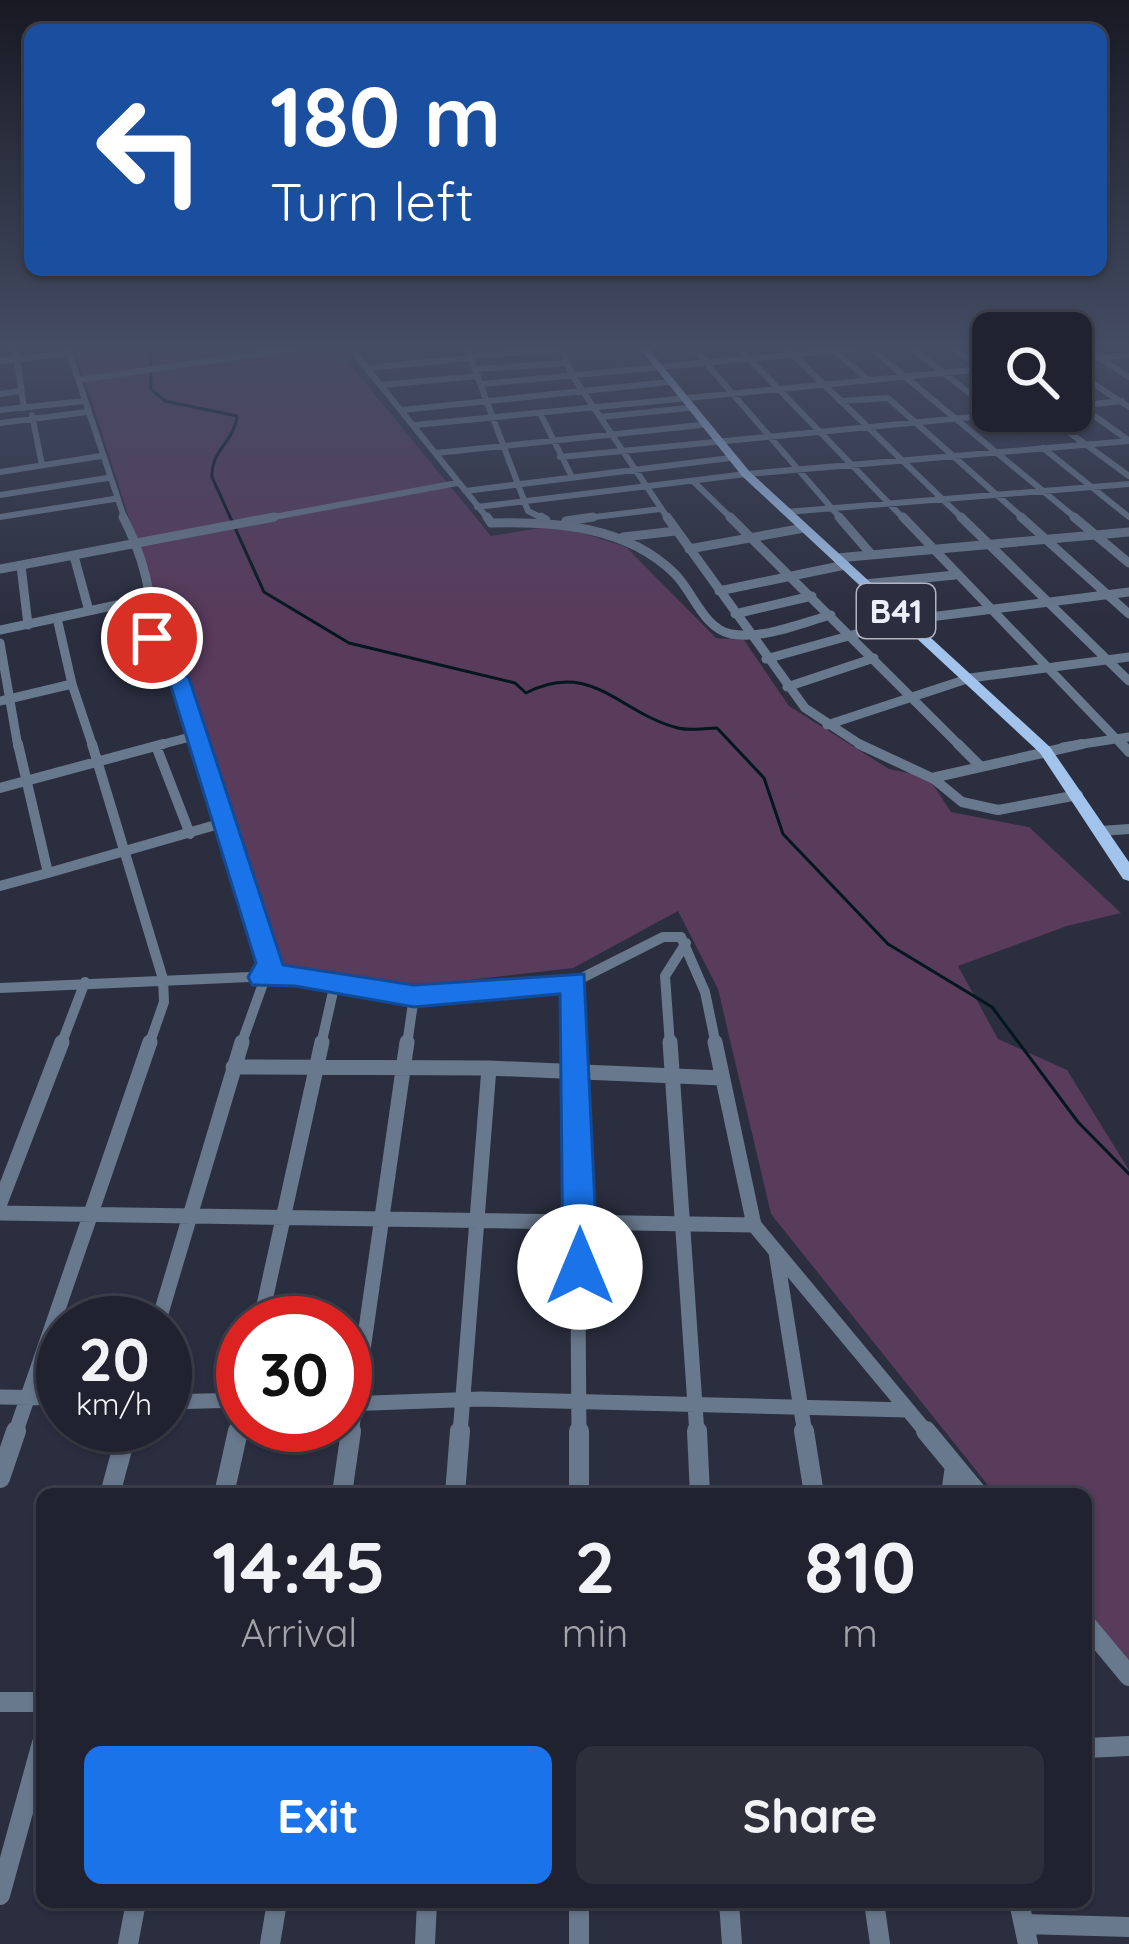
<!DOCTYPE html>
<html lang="en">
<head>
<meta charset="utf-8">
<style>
  body { margin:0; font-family:Quicksand,sans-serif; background:#2d2f3b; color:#f1f3f6; height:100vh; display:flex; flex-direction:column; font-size:45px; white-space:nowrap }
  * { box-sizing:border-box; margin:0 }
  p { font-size:39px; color:#a2a4aa }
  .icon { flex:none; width:66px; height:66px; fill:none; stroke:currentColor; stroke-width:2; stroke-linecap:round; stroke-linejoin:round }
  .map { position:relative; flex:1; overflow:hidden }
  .side { position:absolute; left:36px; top:1488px; width:1056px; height:420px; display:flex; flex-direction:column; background:#20222f; border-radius:18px; box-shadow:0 3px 9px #0004,0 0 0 3px #3d3f4b }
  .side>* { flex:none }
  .guide { position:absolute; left:24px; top:24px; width:1083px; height:252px; border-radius:18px; box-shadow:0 3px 9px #0004,0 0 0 3px #3d3f4b; background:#1a4fa0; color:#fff; overflow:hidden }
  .tools { position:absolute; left:972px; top:312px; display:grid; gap:24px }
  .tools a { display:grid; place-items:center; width:120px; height:120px; border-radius:18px; background:#20222f; box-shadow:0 3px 9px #0004,0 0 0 3px #3d3f4b; font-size:60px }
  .speed { position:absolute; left:36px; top:1296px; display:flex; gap:24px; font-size:60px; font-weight:700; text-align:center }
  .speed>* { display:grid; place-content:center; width:156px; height:156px; border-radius:50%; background:#20222f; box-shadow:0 3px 9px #0004,0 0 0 3px #3d3f4b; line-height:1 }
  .speed small { font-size:30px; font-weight:400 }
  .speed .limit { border:18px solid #d22; background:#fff; color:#111 }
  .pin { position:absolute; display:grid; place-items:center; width:102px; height:102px; color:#fff; margin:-51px; border:6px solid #fff; border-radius:50%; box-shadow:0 3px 12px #0007 }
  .me { position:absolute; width:132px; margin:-66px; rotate:0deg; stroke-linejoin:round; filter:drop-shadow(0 0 9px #0008) }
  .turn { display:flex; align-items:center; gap:42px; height:252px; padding:0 48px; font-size:54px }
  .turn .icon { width:156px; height:156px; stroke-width:2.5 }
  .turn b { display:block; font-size:84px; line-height:102px }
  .eta { display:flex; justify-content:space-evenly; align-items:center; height:204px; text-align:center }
  .eta b { font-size:72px; font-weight:700; line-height:84px }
  .action { display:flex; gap:24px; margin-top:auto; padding:24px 48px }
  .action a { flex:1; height:138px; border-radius:18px; background:#1a73e8; color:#fff; font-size:48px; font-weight:700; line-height:138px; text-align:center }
  .action a+a { background:#2d2f3b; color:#f1f3f6 }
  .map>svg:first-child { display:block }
  .green { fill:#593b5c }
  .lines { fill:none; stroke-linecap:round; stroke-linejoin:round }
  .stream { stroke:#031720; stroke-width:3 }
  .street-far4 { stroke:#69798d; stroke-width:6 }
  .street-far3 { stroke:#69798d; stroke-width:9 }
  .street-far2 { stroke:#69798d; stroke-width:10 }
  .street-far1 { stroke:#69798d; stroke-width:15 }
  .street { stroke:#69798d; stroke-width:20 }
  .secondary { fill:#89a3c2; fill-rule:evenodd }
  .primary { fill:#a1c3ec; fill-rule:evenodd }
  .route { fill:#1a73e8; stroke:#114b97; stroke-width:3 }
  .labels { text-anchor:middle; stroke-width:9; stroke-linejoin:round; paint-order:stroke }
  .shield { fill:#2b2e3f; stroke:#b2b4c2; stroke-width:3 }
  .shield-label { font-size:33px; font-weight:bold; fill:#eceefa }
</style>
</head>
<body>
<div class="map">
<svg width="1129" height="1944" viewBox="0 0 1129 1944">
  <rect width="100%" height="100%" fill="#2b2e3f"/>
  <path class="green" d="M 74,346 L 335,346 L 491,536 L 558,525 L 626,547 L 716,638 L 744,640 L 789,706 L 889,769 L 928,777 L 951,812 L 1029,827 L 1121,913 L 1067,926 L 958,966 L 998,1039 L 1067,1070 L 1129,1170 L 1129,1662 L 1086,1608 L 1086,1494 L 995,1494 L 771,1214 L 718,989 L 678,911 L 573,968 L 424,985 L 274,970 Z"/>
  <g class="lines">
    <path class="stream" d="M 150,346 L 151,389 L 165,401 L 237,416 C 235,441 210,451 212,477 L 264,592 L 349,643 L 515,683 L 526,693 C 592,659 619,713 678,728 C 689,731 705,728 717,728 L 764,778 L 783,834 L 888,944 L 992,1007 L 1078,1122 L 1129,1174"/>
    <path class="street-far4" d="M 15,346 L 24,408
      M 67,346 L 125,520
      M 349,346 L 489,520
      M 466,346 L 528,511 L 546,520
      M 560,346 L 572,375 L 669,520
      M 691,346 L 707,362
      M 737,346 L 905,520
      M 784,346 L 964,520
      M 868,346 L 1078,520
      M 909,346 L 996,414
      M 952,346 L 982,368
      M 1081,346 L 1129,377
      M 834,351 L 869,380
      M 469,356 L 562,349
      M 0,361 L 70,353
      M 1071,361 L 1129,355
      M 705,362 L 842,520
      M 367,368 L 470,358
      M 475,369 L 568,363
      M 1071,369 L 1129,407
      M 79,380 L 311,346
      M 482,384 L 883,346
      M 382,385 L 478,376
      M 0,394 L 20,391
      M 1071,399 L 1128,440
      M 840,401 L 888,398 L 1025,520
      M 1076,406 L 1122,401
      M 0,410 L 84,401
      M 402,410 L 669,382
      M 1040,411 L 1129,476
      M 540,413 L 572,477
      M 32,415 L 42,465
      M 600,417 L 688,408
      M 0,423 L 87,412
      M 415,425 L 993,368
      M 1043,448 L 1129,517
      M 436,453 L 701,425
      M 560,457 L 1034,411
      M 0,472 L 101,456
      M 694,482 L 733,520
      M 465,491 L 730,458
      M 0,495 L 107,478
      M 477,507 L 746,474 L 1129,441
      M 786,512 L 1129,484
      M 0,517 L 114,499
      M 258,520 L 457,483
      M 570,520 L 660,509"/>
    <path class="street-far3" d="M 123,517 C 146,561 156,610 152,659 L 178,678 L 200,747
      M 487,517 L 491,523 C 554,521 627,526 675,574 C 693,592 704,629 731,634 C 762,640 801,623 831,615
      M 541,517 L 546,520
      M 667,517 L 805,708 L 864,747
      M 730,517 L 961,747
      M 839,517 L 871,554
      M 903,517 L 1124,747
      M 961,517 L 1129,681
      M 1021,517 L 1129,614
      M 1074,517 L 1129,563
      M 566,521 L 593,517
      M 623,537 L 676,531
      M 689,549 L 804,528
      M 74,556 L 89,611
      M 837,558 L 1129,532
      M 21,566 L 28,625
      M 0,569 L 274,517
      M 865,584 L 955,575
      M 719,591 L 845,565
      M 735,614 L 812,596
      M 57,618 L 72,684
      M 0,630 L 149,598
      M 0,643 L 18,747
      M 766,659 L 906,620 L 1129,592
      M 787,687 L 874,658
      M 0,701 L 72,684 L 93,747
      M 827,725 L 970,678 L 1129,657
      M 152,747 L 194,736
      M 1063,747 L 1129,737"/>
    <path class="street-far2" d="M 18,744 L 48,873 L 226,822
      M 92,744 L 163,979 L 164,1002 L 149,1045
      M 199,744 L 270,964 L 241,1045
      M 859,744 L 934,779 L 962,802 L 998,810 L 1078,795
      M 958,744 L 980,766
      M 1122,744 L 1129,752
      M 156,746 L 190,834
      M 932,778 L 1082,744
      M 0,788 L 163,744
      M 1101,831 L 1129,829
      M 0,886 L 48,873
      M 574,982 L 576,1045
      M 0,988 L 295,975 L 414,996 L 574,982 L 663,937 L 681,937 L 705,992 L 716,1045
      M 61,1045 L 85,982
      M 321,1045 L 335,983
      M 407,1045 L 414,996
      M 670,1045 L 665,976 L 686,943"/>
    <path class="street-far1" d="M 576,1042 L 579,1434
      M 670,1042 L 697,1434
      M 715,1042 L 754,1225 L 928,1434
      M 233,1067 L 489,1068 L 460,1434
      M 489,1068 L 722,1078
      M 0,1203 L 62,1042
      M 0,1213 L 754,1225
      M 776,1252 L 805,1434
      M 158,1323 L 242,1042
      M 260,1323 L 322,1042
      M 0,1397 L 63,1398
      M 165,1402 L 243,1400
      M 345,1404 L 481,1399 L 907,1410
      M 15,1434 L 150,1042
      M 126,1434 L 129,1425
      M 237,1434 L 243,1406
      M 351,1434 L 407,1042"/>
    <path class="street" d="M 697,1431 L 700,1494
      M 804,1431 L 814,1494
      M 926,1431 L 978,1494
      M 0,1478 L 16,1431
      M 110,1494 L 127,1431
      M 224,1494 L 238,1431
      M 342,1494 L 351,1431
      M 455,1494 L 460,1431
      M 579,1494 L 579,1431
      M 951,1494 L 955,1466
      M 1086,1624 L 1129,1676
      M 0,1702 L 42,1702
      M 1086,1748 L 1129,1746
      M 0,1895 L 42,1743
      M 579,1902 L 579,1944
      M 729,1902 L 732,1944
      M 874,1902 L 880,1944
      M 1019,1902 L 1028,1944
      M 1024,1924 L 1129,1927
      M 128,1944 L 136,1902
      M 270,1944 L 277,1902
      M 425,1944 L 427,1902"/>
    <path class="secondary" d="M 1122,346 L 1129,346 L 1129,350 Z"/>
    <path class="primary" d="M 638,346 L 646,346 L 750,472 L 1050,747 L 1129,862 L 1129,881 L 1123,879 L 1040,753 L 742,476 Z"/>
  </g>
  <linearGradient id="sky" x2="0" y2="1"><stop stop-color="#181923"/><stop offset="0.56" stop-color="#444c63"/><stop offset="1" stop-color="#444c63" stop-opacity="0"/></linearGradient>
  <rect width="1129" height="618" fill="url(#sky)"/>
  <path class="route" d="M 152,632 L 162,638 L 162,657 L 189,678 L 283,965 L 414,985 L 584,974 L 598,1267 L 593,1278 L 580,1283 L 568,1278 L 563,1267 L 560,994 L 414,1007 L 295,986 L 252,985 L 248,977 L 256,963 L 169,680 L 142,659 L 143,638 Z"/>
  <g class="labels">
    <rect class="shield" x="857" y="584" width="78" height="54" rx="9"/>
    <g class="shield-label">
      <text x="896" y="623">B41</text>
    </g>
  </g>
</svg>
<div class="tools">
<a><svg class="icon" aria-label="search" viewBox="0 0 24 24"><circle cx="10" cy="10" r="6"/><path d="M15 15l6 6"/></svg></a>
</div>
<div class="speed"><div>20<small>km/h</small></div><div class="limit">30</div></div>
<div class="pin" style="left:152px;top:638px;background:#d93025"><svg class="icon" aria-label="arrive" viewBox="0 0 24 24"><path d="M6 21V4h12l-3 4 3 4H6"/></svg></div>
<svg class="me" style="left:580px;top:1267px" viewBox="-20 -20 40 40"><circle r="19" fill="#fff"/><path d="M0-13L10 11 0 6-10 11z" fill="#1a73e8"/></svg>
<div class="guide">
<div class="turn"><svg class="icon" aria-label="left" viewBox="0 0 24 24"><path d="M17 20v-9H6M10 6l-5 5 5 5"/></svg><div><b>180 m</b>Turn left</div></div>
</div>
<section class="side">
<div class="eta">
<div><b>14:45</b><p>Arrival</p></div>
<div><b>2</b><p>min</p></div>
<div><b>810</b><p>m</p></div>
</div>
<div class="action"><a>Exit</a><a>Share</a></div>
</section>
</div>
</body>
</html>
